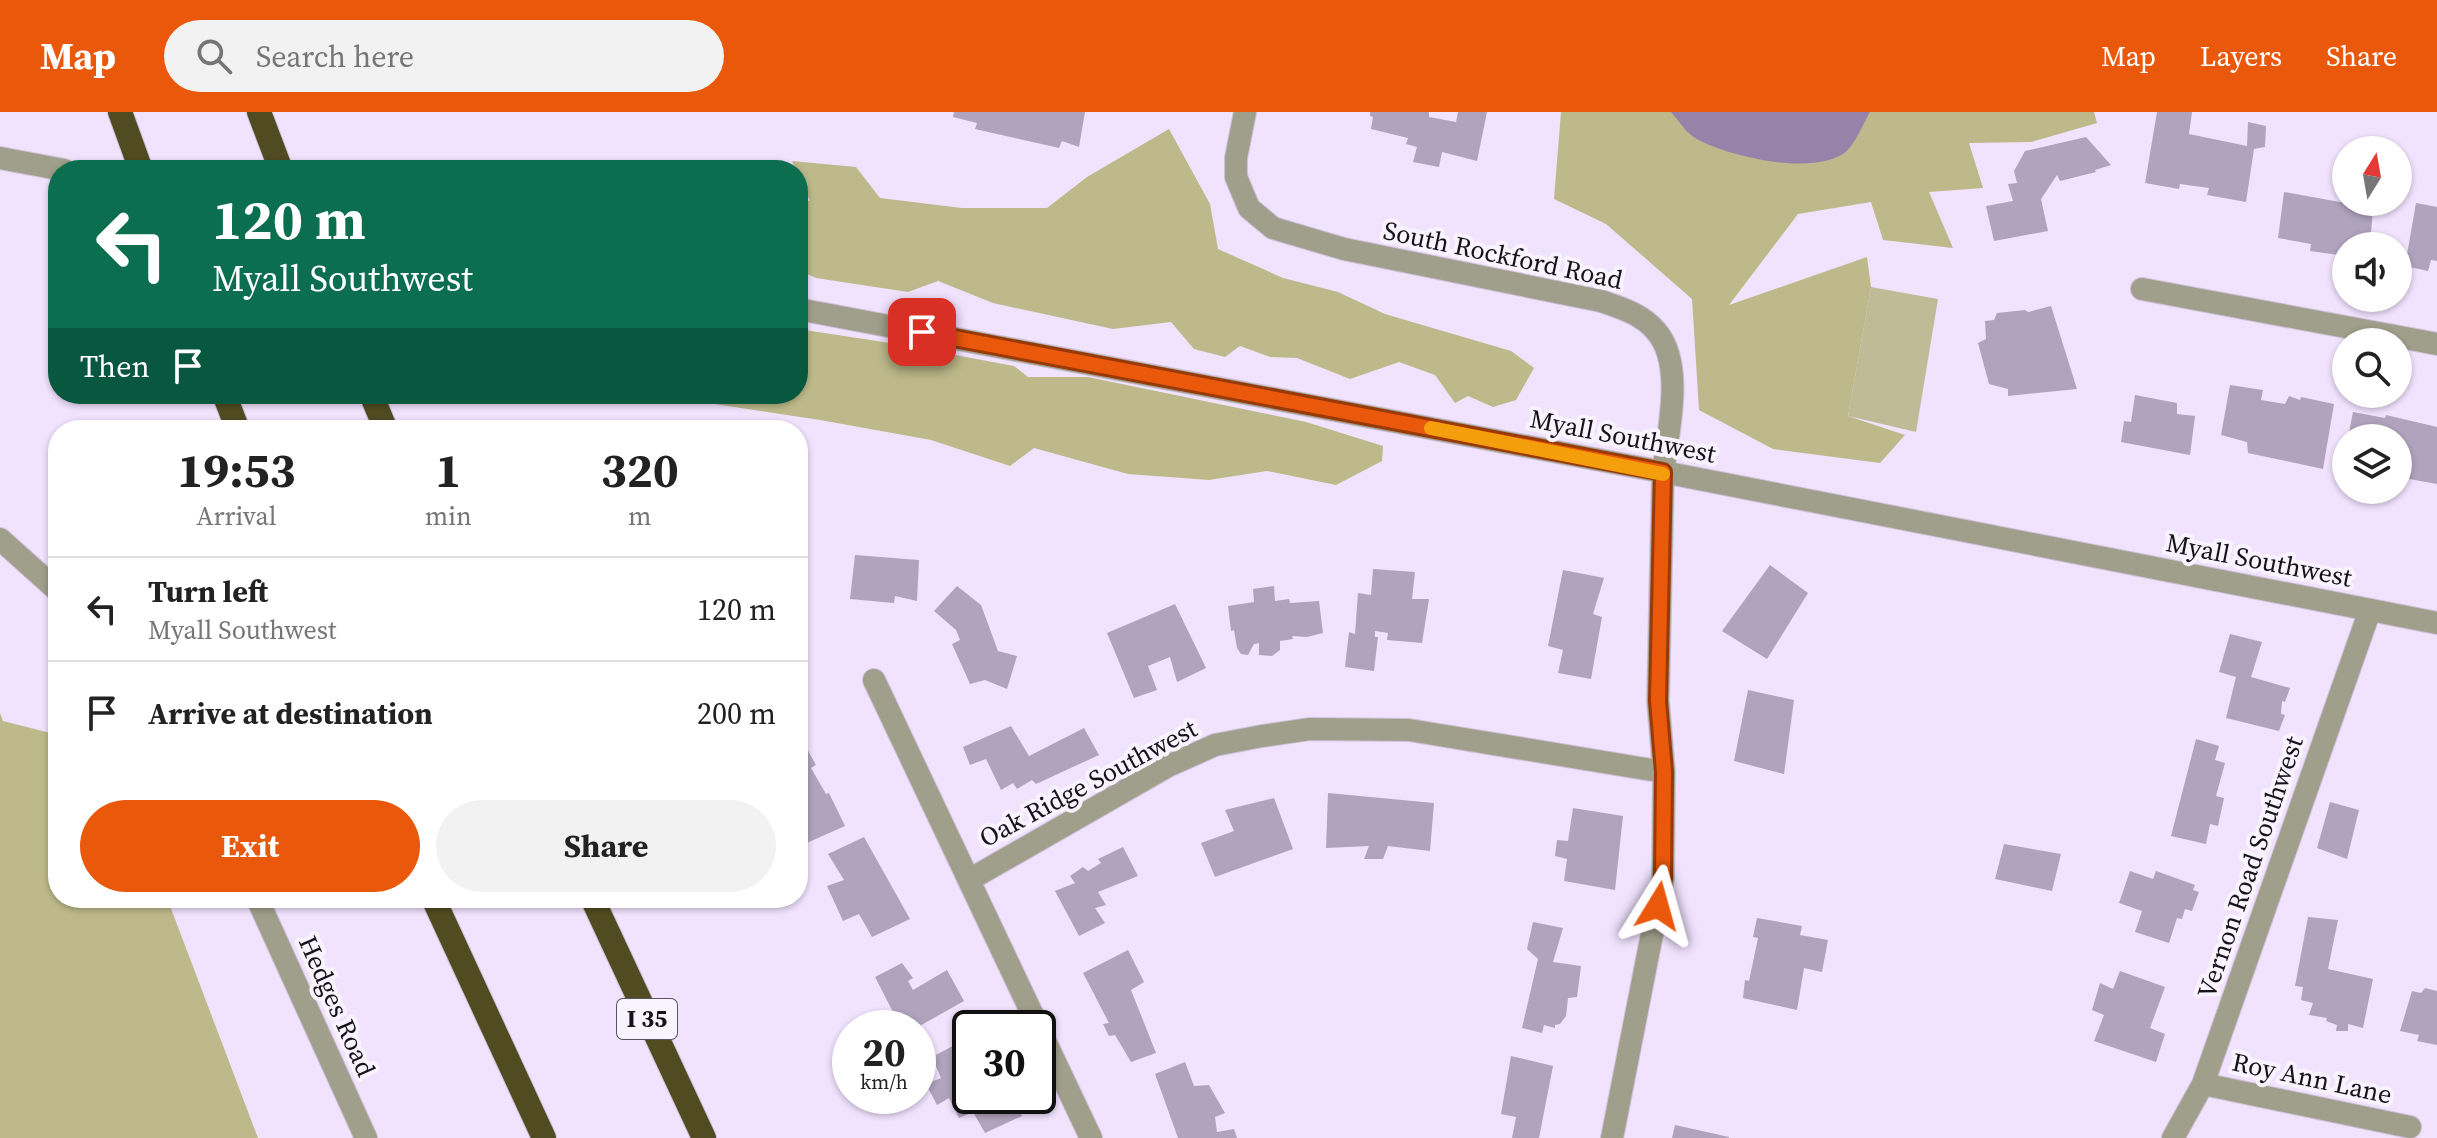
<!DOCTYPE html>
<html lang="en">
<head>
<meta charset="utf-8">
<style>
  body { margin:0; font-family:"Source Serif 4",serif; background:#f2f2f2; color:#222; height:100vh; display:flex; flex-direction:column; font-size:30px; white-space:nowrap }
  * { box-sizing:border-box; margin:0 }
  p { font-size:26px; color:#767676 }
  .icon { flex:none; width:44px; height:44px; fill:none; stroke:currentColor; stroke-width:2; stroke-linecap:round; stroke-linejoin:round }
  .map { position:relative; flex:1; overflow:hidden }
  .side { position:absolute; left:48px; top:308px; width:760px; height:488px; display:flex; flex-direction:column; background:#fff; border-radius:32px; box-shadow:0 2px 6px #0004 }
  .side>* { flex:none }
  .banner { position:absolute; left:48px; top:48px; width:760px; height:244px; border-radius:32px; box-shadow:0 2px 6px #0004; background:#0b6e4f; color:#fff; overflow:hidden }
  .needle { width:52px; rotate:11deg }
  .fabs { position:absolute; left:2332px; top:24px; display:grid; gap:16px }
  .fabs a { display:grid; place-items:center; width:80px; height:80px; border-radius:50%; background:#fff; box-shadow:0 2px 6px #0004; font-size:40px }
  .speed { position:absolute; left:832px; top:898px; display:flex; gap:16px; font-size:40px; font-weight:700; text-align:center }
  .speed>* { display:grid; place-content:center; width:104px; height:104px; border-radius:50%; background:#fff; box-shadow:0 2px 6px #0004; line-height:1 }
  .speed small { font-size:20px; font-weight:400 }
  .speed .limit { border:4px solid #111; border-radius:12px; background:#fff; color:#111 }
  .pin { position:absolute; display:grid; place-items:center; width:68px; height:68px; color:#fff; margin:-34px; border-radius:16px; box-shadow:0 4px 12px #0006 }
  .me { position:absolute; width:88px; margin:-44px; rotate:8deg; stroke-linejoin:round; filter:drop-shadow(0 0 6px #0008) }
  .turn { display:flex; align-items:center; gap:28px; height:168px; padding:0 32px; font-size:36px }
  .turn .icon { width:104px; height:104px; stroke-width:2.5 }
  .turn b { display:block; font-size:56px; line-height:68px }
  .then { display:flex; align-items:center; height:76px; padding:0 32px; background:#0003; gap:16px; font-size:30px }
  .eta { display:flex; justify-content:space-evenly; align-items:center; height:136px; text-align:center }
  .eta b { font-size:48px; font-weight:700; line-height:56px }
  .primary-button { display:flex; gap:16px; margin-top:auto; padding:16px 32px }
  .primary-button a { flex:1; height:92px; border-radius:48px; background:#ea580c; color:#fff; font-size:32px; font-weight:700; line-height:92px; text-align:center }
  .primary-button a+a { background:#f2f2f2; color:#222 }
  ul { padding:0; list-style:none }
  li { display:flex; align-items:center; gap:24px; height:104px; padding:0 32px; border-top:2px solid #e0e0e0 }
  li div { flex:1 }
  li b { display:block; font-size:30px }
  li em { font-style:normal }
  header { display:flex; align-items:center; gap:48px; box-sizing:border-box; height:112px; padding:0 40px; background:#ea580c; color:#fff }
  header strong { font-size:38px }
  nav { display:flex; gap:44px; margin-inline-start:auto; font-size:28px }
  .search { width:560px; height:72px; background:#f2f2f2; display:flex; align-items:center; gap:20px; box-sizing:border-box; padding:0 28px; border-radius:44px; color:#767676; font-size:30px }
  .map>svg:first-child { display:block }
  .green { fill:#bfbb96 }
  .forest { fill:#bdb98a }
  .water { fill:#9782aa }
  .building { fill:#b1a3be }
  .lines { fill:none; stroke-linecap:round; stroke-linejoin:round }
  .minor-casing { stroke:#cec1da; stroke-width:24 }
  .tertiary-casing { stroke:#cec1da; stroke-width:24 }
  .motorway-casing { stroke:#cec1da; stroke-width:26 }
  .minor { stroke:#a09f8b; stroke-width:22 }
  .tertiary { stroke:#a09f8b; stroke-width:22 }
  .motorway { stroke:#504b20; stroke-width:24 }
  .route-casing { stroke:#983908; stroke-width:20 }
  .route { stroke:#ea580c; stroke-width:14 }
  .slow { stroke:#f59e0b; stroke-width:14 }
  .labels { text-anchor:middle; stroke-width:8; stroke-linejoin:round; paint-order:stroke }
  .shield { fill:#f9f3ff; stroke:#5a555f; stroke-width:2 }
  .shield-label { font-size:24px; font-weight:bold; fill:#16111b }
  .street-label { font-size:26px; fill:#16111b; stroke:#f9f3ff }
</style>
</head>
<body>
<header>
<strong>Map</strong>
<div class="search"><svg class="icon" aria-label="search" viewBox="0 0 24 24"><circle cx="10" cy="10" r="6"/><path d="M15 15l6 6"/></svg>Search here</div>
<nav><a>Map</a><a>Layers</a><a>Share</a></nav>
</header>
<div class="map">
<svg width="2437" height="1026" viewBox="0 0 2437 1026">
  <rect width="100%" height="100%" fill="#f1e2fe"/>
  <path class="green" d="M 1871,175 L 1938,187 L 1916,320 L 1848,304 Z"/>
  <path class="forest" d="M 1561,0 L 2094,0 L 2097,11 L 2031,30 L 1969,31 L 1983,76 L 1929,80 L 1953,136 L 1883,128 L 1871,90 L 1798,102 L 1729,193 L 1867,145 L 1871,175 L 1848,304 L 1905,323 L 1880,351 L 1773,337 L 1699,298 L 1692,187 L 1606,112 L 1554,87 Z
    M 1169,17 L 1210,92 L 1218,137 L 1283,166 L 1338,180 L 1385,202 L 1511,239 L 1534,256 L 1516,288 L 1493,295 L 1468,284 L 1455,291 L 1435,263 L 1399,250 L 1350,267 L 1297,246 L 1270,245 L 1240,234 L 1225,245 L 1194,237 L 1171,210 L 1113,217 L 993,191 L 938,169 L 908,180 L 816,166 L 798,158 L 798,87 L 810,89 L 792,49 L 856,55 L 880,86 L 962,96 L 1047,96 L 1087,65 Z
    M 798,217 L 897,232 L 1014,254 L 1028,265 L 1088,265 L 1306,310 L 1383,334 L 1382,349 L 1336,373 L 1267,359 L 1209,368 L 1128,362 L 1034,336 L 1010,354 L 931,328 L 820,308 L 648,282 L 798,282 Z
    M 0,601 L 3,609 L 58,623 L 58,786 L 167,786 L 258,1026 L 0,1026 Z"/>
  <path class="water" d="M 1671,0 L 1870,0 C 1863,12 1854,35 1843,42 C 1809,63 1730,45 1697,27 C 1687,22 1679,9 1671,0 Z"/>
  <path class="building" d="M 954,0 L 1085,0 L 1079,35 L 1062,29 L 1059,36 L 975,17 L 977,11 L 953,5 Z
    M 1370,0 L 1429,0 L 1429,5 L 1456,10 L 1458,0 L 1487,0 L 1477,49 L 1442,40 L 1439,55 L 1413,50 L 1417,35 L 1406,32 L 1408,26 L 1371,17 L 1373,5 L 1370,4 Z
    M 2157,0 L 2192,0 L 2189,22 L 2247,34 L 2248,10 L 2266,14 L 2265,35 L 2254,37 L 2246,90 L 2207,83 L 2209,76 L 2180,72 L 2179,77 L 2145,71 Z
    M 2086,25 L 2111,53 L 2095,58 L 2096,60 L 2060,69 L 2057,63 L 2041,87 L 2048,119 L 1994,129 L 1986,94 L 2013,89 L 2008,72 L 2017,71 L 2014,59 L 2025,39 Z
    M 2284,80 L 2373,96 L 2370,134 L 2346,134 L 2346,144 L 2310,139 L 2311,132 L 2278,126 Z
    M 2416,91 L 2437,95 L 2437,149 L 2431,148 L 2428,159 L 2405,154 Z
    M 2051,194 L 2077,277 L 2008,284 L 2008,277 L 1989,272 L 1978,231 L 1986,227 L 1985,209 L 1994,208 L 1997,201 L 2025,198 L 2028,200 Z
    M 2230,273 L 2263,278 L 2261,288 L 2285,292 L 2289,284 L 2300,288 L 2301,285 L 2334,292 L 2323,357 L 2248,341 L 2247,330 L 2221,323 Z
    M 2135,283 L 2177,291 L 2177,302 L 2195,304 L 2190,343 L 2121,330 L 2124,309 L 2131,310 Z
    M 2353,300 L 2385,306 L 2386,303 L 2437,315 L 2437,372 L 2398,365 L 2398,326 L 2348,326 Z
    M 855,443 L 919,448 L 917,489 L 895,484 L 894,491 L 850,487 Z
    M 1770,453 L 1808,481 L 1767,547 L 1722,519 Z
    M 1373,457 L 1415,460 L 1412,487 L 1429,487 L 1422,531 L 1387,528 L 1388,521 L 1375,519 L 1375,525 L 1378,525 L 1374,559 L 1345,555 L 1349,520 L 1355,522 L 1358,481 L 1371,483 Z
    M 1563,458 L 1604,466 L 1593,502 L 1602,505 L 1591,567 L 1558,561 L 1563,538 L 1548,534 Z
    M 957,474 L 981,493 L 998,539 L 1017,544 L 1007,577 L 985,568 L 970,572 L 952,532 L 960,528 L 956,518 L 934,499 Z
    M 1274,474 L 1275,489 L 1289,487 L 1290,491 L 1319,489 L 1323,521 L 1307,525 L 1292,524 L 1293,527 L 1280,529 L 1280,538 L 1272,544 L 1259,543 L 1259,531 L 1254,532 L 1248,543 L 1241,542 L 1237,536 L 1234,518 L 1231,519 L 1228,494 L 1254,490 L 1253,477 Z
    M 1175,492 L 1206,556 L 1177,570 L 1170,545 L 1148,554 L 1157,578 L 1134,586 L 1107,521 Z
    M 2230,522 L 2262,530 L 2251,565 L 2290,576 L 2285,590 L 2282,589 L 2281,602 L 2285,603 L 2279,619 L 2226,606 L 2236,565 L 2219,560 Z
    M 1748,578 L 1794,588 L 1784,662 L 1734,649 Z
    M 1011,614 L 1029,644 L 1084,616 L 1099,643 L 1036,672 L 1032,668 L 1017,677 L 1013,671 L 1001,678 L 986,647 L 970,653 L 963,635 Z
    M 798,621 L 816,653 L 811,656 L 826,682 L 829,681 L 845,714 L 800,734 L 798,729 Z
    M 2196,627 L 2219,634 L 2215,648 L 2225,651 L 2216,684 L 2224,686 L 2218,714 L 2210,712 L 2206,732 L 2171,724 Z
    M 1328,681 L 1434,691 L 1430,739 L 1388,734 L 1383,747 L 1364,747 L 1369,734 L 1326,736 Z
    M 1274,686 L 1293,737 L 1215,765 L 1201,731 L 1234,719 L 1225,698 Z
    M 2330,690 L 2359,698 L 2347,747 L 2317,736 Z
    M 1573,696 L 1623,704 L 1615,778 L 1564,769 L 1567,747 L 1555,744 L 1557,728 L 1568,729 Z
    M 864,725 L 910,807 L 872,825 L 859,802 L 843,809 L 827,774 L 844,768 L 828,742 Z
    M 2004,732 L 2061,742 L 2052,779 L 1995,767 Z
    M 1123,735 L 1138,764 L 1098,780 L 1106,793 L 1095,796 L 1105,811 L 1079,824 L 1055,779 L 1075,771 L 1070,764 L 1083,755 L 1088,759 L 1101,751 L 1098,747 Z
    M 2130,759 L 2153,767 L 2156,759 L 2195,773 L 2193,778 L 2199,780 L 2192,799 L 2185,797 L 2182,807 L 2177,806 L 2169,831 L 2135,820 L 2142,799 L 2119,791 Z
    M 2308,805 L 2338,808 L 2328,857 L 2373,867 L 2363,916 L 2348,912 L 2348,919 L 2336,919 L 2337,913 L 2326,909 L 2327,906 L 2309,903 L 2313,891 L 2301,888 L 2303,875 L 2295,874 Z
    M 1757,806 L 1802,814 L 1800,823 L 1828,828 L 1822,860 L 1804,856 L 1797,898 L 1743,886 L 1745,868 L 1749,869 L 1758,826 L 1753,825 Z
    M 1533,810 L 1563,816 L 1553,850 L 1581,854 L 1577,885 L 1568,886 L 1566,904 L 1560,912 L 1555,913 L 1555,916 L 1544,913 L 1542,921 L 1522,916 L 1538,847 L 1527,837 Z
    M 1128,838 L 1144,870 L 1131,878 L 1156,941 L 1131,950 L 1115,923 L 1109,924 L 1103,912 L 1109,911 L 1083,861 Z
    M 902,851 L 913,866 L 908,869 L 913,878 L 947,858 L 964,889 L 916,916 L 891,916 L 883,903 L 893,900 L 875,865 Z
    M 2120,859 L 2165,875 L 2150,916 L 2165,922 L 2156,950 L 2094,929 L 2104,903 L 2092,898 L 2100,871 L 2113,877 Z
    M 2425,876 L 2437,879 L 2437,933 L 2417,929 L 2419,923 L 2400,919 L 2412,879 L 2421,881 Z
    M 968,926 L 970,984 L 1012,984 L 1022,1004 L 985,1021 L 973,1000 L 959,1006 L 949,986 L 937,993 L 926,972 L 941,966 L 932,945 Z
    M 1511,944 L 1553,954 L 1539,1026 L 1512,1026 L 1516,1005 L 1501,1002 Z
    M 1185,950 L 1194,974 L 1209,973 L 1225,1001 L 1215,1005 L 1217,1020 L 1234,1017 L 1237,1026 L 1178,1026 L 1155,962 Z
    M 1675,1013 L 1729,1025 L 1729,1026 L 1672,1026 Z"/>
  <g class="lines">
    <g class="minor-casing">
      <path id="minor" d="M 0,46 L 64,58
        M 2142,177 L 2437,232
        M 798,197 L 1663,360 L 1658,589 L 1664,660 L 1663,766 L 1612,1026
        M 0,427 L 58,479
        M 874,568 L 1091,1026
        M 969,768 L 1168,654 L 1215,633 L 1262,624 L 1310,617 L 1409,618 L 1664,660
        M 257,786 L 366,1026
        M 2203,972 L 2410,1015
        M 2173,1026 L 2203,972 L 2370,498"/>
    </g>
    <g class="tertiary-casing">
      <path id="tertiary" d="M 1245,0 L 1236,46 L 1236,65 L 1249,96 L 1273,116 L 1344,137 L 1601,189 C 1621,196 1642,202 1656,219 C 1685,252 1668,320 1663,360 L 2437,511"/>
    </g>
    <g class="motorway-casing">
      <path id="motorway" d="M 120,0 L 141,58
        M 259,0 L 281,58
        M 224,282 L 238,318
        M 371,282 L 386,318
        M 433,786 L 544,1026
        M 592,786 L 704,1026"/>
    </g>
    <use href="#minor" class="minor"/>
    <use href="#tertiary" class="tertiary"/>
    <use href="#motorway" class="motorway"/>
  </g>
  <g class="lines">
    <g class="route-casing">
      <path id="route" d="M 922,220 L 1663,360 L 1658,589 L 1664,660 L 1663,766 L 1658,794"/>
    </g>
    <use href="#route" class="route"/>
    <path class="slow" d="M 1431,316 L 1663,362"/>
  </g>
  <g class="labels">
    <rect class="shield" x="617" y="887" width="60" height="40" rx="6"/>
    <g class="shield-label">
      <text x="647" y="915">I 35</text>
    </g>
    <g class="street-label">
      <text transform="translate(1503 143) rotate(12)" y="9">South Rockford Road</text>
      <text transform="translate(1623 324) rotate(11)" y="9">Myall Southwest</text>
      <text transform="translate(2259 448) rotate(11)" y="9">Myall Southwest</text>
      <text transform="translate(1088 671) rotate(-28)" y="9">Oak Ridge Southwest</text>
      <text transform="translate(2250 755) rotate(-71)" y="9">Vernon Road Southwest</text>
      <text transform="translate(337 894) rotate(66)" y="9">Hedges Road</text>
      <text transform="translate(2312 966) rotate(12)" y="9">Roy Ann Lane</text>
    </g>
  </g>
</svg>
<div class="fabs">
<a><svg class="needle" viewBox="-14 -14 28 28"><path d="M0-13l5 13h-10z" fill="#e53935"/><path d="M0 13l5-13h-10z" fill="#767676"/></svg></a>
<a><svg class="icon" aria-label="sound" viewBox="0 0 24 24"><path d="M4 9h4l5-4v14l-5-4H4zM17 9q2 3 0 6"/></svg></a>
<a><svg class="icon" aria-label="search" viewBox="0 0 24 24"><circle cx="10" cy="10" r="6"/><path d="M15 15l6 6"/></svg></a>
<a><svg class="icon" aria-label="layers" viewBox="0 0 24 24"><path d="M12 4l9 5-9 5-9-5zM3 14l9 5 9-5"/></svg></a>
</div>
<div class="speed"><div>20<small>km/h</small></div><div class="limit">30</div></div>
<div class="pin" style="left:922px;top:220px;background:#d93025"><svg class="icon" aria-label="arrive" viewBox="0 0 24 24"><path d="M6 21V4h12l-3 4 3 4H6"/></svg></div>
<svg class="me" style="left:1658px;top:794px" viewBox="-20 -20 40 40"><path d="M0-17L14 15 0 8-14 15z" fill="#ea580c" stroke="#fff" stroke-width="4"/></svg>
<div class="banner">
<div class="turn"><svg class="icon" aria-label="left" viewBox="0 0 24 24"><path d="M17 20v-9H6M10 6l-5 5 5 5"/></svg><div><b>120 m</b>Myall Southwest</div></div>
<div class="then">Then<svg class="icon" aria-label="arrive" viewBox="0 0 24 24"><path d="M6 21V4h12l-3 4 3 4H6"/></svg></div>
</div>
<section class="side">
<div class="eta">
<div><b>19:53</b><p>Arrival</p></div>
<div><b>1</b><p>min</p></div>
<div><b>320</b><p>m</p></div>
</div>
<ul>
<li><svg class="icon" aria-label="left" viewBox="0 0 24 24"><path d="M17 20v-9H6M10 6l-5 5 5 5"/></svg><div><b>Turn left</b><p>Myall Southwest</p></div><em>120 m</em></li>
<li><svg class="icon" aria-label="arrive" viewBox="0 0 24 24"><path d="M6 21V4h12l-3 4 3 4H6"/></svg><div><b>Arrive at destination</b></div><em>200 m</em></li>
</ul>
<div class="primary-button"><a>Exit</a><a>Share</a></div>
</section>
</div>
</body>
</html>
